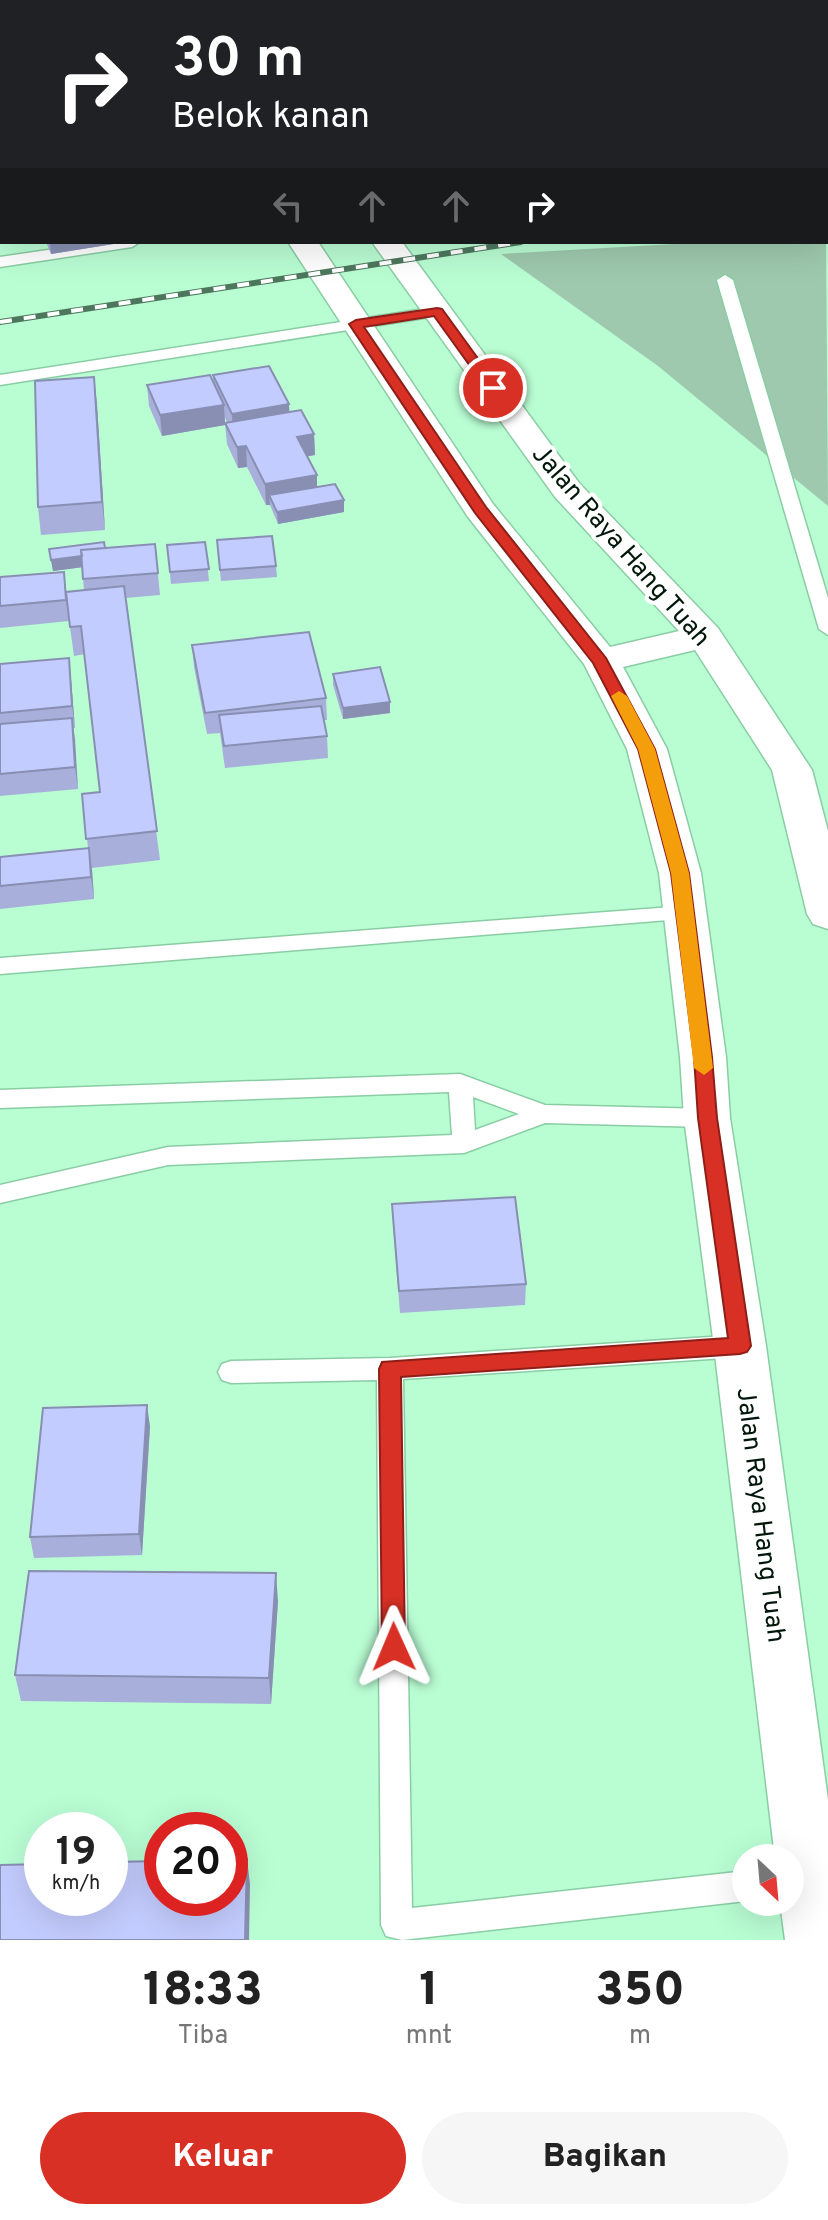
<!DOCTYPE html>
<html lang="id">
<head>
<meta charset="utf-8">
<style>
  body { margin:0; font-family:Overpass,sans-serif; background:#f6f6f6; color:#222; height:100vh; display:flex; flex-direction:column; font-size:30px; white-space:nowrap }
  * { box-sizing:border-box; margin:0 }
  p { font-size:26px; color:#767676 }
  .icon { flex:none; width:44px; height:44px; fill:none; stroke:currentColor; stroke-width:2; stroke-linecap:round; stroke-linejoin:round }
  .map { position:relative; height:1940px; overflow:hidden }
  .side { display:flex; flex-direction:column; background:#fff; flex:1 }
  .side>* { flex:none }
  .guide { position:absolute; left:0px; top:0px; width:828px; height:244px; box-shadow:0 8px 32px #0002; background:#202124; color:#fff; overflow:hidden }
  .needle { width:52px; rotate:154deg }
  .controls { position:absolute; left:732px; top:1844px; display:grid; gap:16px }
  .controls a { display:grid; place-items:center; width:72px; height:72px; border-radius:50%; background:#fff; box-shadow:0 8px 32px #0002; font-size:40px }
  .speed { position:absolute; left:24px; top:1812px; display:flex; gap:16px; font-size:40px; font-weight:700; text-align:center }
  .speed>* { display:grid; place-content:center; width:104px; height:104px; border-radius:50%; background:#fff; box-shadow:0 8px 32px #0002; line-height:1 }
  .speed small { font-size:20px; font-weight:400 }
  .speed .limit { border:12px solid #d22; background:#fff; color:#111 }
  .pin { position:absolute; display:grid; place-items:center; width:68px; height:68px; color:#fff; margin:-34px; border:4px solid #fff; border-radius:50%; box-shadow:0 2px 8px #0007 }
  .me { position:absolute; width:88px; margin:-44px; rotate:359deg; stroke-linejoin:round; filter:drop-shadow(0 0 6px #0008) }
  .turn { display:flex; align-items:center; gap:28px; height:168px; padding:0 40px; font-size:36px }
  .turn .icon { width:104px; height:104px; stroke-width:2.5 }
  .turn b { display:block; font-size:56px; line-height:68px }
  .lanes { display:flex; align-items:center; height:76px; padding:0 40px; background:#0003; justify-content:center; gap:40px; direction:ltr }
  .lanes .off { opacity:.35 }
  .eta { display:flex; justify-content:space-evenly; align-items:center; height:136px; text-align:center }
  .eta b { font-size:48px; font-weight:800; line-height:56px }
  .action { display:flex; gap:16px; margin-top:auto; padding:16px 40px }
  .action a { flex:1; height:92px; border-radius:48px; background:#d93025; color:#fff; font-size:32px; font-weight:800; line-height:92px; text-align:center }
  .action a+a { background:#f6f6f6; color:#222 }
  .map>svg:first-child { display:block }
  .green { fill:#9ec9ae }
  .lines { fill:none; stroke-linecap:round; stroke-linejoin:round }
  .lane-casing { stroke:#8acda4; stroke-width:3 }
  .street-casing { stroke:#8acda4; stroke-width:3 }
  .lane { fill:#fff; fill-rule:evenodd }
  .street { fill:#fff; fill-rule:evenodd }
  .rail-casing { stroke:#4d775d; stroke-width:6 }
  .rail { stroke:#fff; stroke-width:4; stroke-dasharray:12; stroke-linecap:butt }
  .wall { fill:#a8afda }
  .shaded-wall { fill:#888fb2 }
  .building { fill:#c3ccfe; stroke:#888fb2; stroke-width:2 }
  .route { fill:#d93025; stroke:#8d1f18; stroke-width:2 }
  .slow { fill:#f59e0b }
  .labels { text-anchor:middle; stroke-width:8; stroke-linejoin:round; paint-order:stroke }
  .street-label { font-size:26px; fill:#001709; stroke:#fff }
</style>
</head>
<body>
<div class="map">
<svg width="828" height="1940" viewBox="0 0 828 1940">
  <rect width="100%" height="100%" fill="#b9fdd3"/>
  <path class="green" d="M 826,235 L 828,506 L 658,366 L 501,254 L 710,242 L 826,242 Z"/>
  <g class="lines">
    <g class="lane-casing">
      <path id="lane" d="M 323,0 L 336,0 L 337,2 L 324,2 Z
        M 744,0 L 758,0 L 759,2 L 745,2 Z
        M 0,59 L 2,59 L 2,67 L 0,67 Z
        M 826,113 L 828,113 L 826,122 Z
        M 0,143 L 2,143 L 2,155 L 0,155 Z
        M 102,242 L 140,242 L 132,247 L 0,267 L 0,257 Z
        M 725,275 L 733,280 L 828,598 L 828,635 L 819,629 L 717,280 Z
        M 437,307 L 443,309 L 443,315 L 0,385 L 0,375 Z
        M 685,906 L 693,908 L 696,913 L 693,918 L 0,974 L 0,958 Z
        M 460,1074 L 545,1105 L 707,1109 L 715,1112 L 719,1118 L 715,1124 L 707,1127 L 545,1123 L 464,1153 L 168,1165 L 0,1203 L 0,1185 L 168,1147 L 452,1135 L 449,1092 L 0,1108 L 0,1090 ZM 473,1097 L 519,1114 L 475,1130 Z
        M 740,1335 L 749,1339 L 753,1346 L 749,1353 L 740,1357 L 403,1379 L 412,1908 L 746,1871 L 746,1901 L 402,1940 L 386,1936 L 381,1925 L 377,1380 L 231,1383 L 222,1380 L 218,1372 L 222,1364 L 231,1361 L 390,1358 Z"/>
    </g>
    <g class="street-casing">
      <path id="street" d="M 212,0 L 238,0 L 239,2 L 213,2 Z
        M 0,22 L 2,22 L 2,38 L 0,38 Z
        M 288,242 L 318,242 L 493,504 L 610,647 L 679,631 L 555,497 L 372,242 L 402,242 L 579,483 L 718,628 L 812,770 L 828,831 L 828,929 L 813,924 L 807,914 L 772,770 L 695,650 L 623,667 L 667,749 L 701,873 L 726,1057 L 730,1118 L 766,1346 L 828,1800 L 828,1940 L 785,1940 L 780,1902 L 790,1902 L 790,1858 L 775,1858 L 714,1346 L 684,1118 L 680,1057 L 659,873 L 627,749 L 584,664 L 468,517 Z"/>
    </g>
    <use href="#lane" class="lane"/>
    <use href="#street" class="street"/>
    <g class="rail-casing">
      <path id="rail" d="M 0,322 L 521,242"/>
    </g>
    <use href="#rail" class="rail"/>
  </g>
  <path class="wall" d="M 342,0 L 702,0 L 702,2 L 343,2 Z
    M 828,0 L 828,52 L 826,52 L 826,2 Z
    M 46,242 L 126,242 L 51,254 Z
    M 213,375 L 289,412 L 314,434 L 315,455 L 307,456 L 317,475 L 317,487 L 344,512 L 278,524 L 270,505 L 266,505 L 247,467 L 238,468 L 227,444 L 225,423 L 227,423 L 225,417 L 225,425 L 162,436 L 149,406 L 147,385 L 213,383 Z
    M 94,377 L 97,405 L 105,530 L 41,535 L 38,507 Z
    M 217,540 L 276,566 L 277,577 L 221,581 Z
    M 205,542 L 209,581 L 171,584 L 167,545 Z
    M 155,544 L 160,595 L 125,598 L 160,860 L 92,868 L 94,899 L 0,909 L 0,858 L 88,848 L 82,794 L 100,792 L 85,654 L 74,656 L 68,613 L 69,621 L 0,628 L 0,577 L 67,592 L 84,590 L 82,567 L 53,571 L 49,549 L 105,548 Z
    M 192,645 L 326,698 L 327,720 L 324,720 L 327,736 L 328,758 L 225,768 L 220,733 L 207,734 L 194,667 Z
    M 0,664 L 71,680 L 75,728 L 73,728 L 78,789 L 0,796 Z
    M 333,674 L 390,713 L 343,719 L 333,685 Z
    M 392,1204 L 526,1284 L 525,1305 L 400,1313 L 393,1226 Z
    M 150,1426 L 142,1555 L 34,1558 L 30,1537 Z
    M 278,1601 L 271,1704 L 21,1701 L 15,1675 Z"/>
  <path class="shaded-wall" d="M 382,0 L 401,0 L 401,2 L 366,2 Z
    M 616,0 L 702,0 L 702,2 L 601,2 Z
    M 2,42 L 2,61 L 0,62 L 0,43 Z
    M 50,242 L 126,242 L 51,254 Z
    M 94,377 L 97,405 L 105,530 L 102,502 Z
    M 289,404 L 290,425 L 233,434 L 232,414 Z
    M 224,405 L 225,425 L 162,436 L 160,415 Z
    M 314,434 L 315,455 L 298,458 L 297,437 Z
    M 246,446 L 247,467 L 238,468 L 237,447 Z
    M 317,475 L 317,496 L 269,495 L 270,505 L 266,505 L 265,484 Z
    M 344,500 L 344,512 L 278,524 L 277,512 Z
    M 107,552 L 108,564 L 53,571 L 51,560 Z
    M 69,658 L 71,680 L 75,728 L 72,706 Z
    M 390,702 L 390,713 L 343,719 L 343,708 Z
    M 72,718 L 75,739 L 78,789 L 75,767 Z
    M 89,848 L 92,870 L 94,899 L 91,877 Z
    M 147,1405 L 150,1426 L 142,1555 L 139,1534 Z
    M 276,1573 L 278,1601 L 271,1704 L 269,1678 Z
    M 247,1859 L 250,1884 L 249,1940 L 245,1940 Z"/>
  <path class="building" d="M 353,0 L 382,0 L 366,2 L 355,2 Z
    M 417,0 L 616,0 L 601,2 L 418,2 Z
    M 798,0 L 828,0 L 828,34 L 826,33 L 826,2 L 797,2 Z
    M 2,31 L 2,42 L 0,43 L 0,32 Z
    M 2,68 L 2,82 L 0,82 L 0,69 Z
    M 269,366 L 289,404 L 232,414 L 213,375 Z
    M 210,375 L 224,405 L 160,415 L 147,385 Z
    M 94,377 L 102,502 L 38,507 L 35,381 Z
    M 301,410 L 314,434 L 297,437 L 317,475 L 265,484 L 246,446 L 237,447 L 225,423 Z
    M 335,484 L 344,500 L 277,512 L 269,495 Z
    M 272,536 L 276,566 L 220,570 L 217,540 Z
    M 104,542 L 105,548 L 81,550 L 82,556 L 51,560 L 49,549 Z
    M 205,542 L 209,569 L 170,572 L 167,545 Z
    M 155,544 L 158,573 L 83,579 L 81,550 Z
    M 64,572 L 66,600 L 0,606 L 0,577 Z
    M 124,586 L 157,831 L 86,839 L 82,794 L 100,792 L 81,626 L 70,627 L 66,592 Z
    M 309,632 L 326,698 L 205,713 L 192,645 Z
    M 69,658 L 72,706 L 0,713 L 0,664 Z
    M 380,667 L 390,702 L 343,708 L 333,674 Z
    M 321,706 L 327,736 L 224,746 L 219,715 Z
    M 72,718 L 75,767 L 0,774 L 0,724 Z
    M 89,848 L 91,877 L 0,886 L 0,857 Z
    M 515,1197 L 526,1284 L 399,1291 L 392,1204 Z
    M 147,1405 L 139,1534 L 30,1537 L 43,1408 Z
    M 29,1571 L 276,1573 L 269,1678 L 15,1675 Z
    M 230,1859 L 247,1859 L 245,1940 L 0,1940 L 0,1865 L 42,1864 L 42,1898 L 110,1898 L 110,1862 L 162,1861 L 162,1898 L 230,1898 Z"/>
  <path class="route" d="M 437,308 L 442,309 L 498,386 L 498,391 L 488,391 L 434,316 L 364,327 L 486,507 L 606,658 L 655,749 L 689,873 L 712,1057 L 717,1118 L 751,1346 L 747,1352 L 740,1354 L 401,1377 L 405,1647 L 402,1654 L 394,1658 L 385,1654 L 382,1647 L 379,1369 L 382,1362 L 728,1338 L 698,1118 L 694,1057 L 671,873 L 638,749 L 593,663 L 475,513 L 349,324 L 356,320 Z"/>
  <path class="slow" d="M 619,691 L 627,696 L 655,749 L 689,873 L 713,1068 L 704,1075 L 694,1068 L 671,873 L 638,749 L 611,696 Z"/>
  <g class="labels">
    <g class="street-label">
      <text transform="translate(622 545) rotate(49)" y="9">Jalan Raya Hang Tuah</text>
      <text transform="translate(762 1515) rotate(83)" y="9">Jalan Raya Hang Tuah</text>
    </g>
  </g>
</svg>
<div class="controls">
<a><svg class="needle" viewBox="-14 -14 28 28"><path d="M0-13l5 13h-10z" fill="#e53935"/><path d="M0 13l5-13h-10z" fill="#767676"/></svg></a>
</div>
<div class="speed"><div>19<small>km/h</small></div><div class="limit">20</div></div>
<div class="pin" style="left:493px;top:388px;background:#d93025"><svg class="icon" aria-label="arrive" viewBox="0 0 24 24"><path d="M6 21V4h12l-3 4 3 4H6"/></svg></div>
<svg class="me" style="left:394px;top:1647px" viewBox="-20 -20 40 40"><path d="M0-17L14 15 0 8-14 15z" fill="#d93025" stroke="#fff" stroke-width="4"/></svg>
<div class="guide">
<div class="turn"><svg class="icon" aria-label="right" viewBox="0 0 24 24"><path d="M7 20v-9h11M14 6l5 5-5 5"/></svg><div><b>30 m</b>Belok kanan</div></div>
<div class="lanes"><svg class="icon off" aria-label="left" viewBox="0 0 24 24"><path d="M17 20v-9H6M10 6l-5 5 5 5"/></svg><svg class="icon off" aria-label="ahead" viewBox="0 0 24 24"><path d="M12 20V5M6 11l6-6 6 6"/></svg><svg class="icon off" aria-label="ahead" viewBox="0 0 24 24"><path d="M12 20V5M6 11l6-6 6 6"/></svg><svg class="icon" aria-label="right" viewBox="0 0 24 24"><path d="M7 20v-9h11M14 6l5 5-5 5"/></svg></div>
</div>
</div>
<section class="side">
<div class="eta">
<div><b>18:33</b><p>Tiba</p></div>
<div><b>1</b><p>mnt</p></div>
<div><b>350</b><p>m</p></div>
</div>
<div class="action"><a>Keluar</a><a>Bagikan</a></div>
</section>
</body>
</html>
